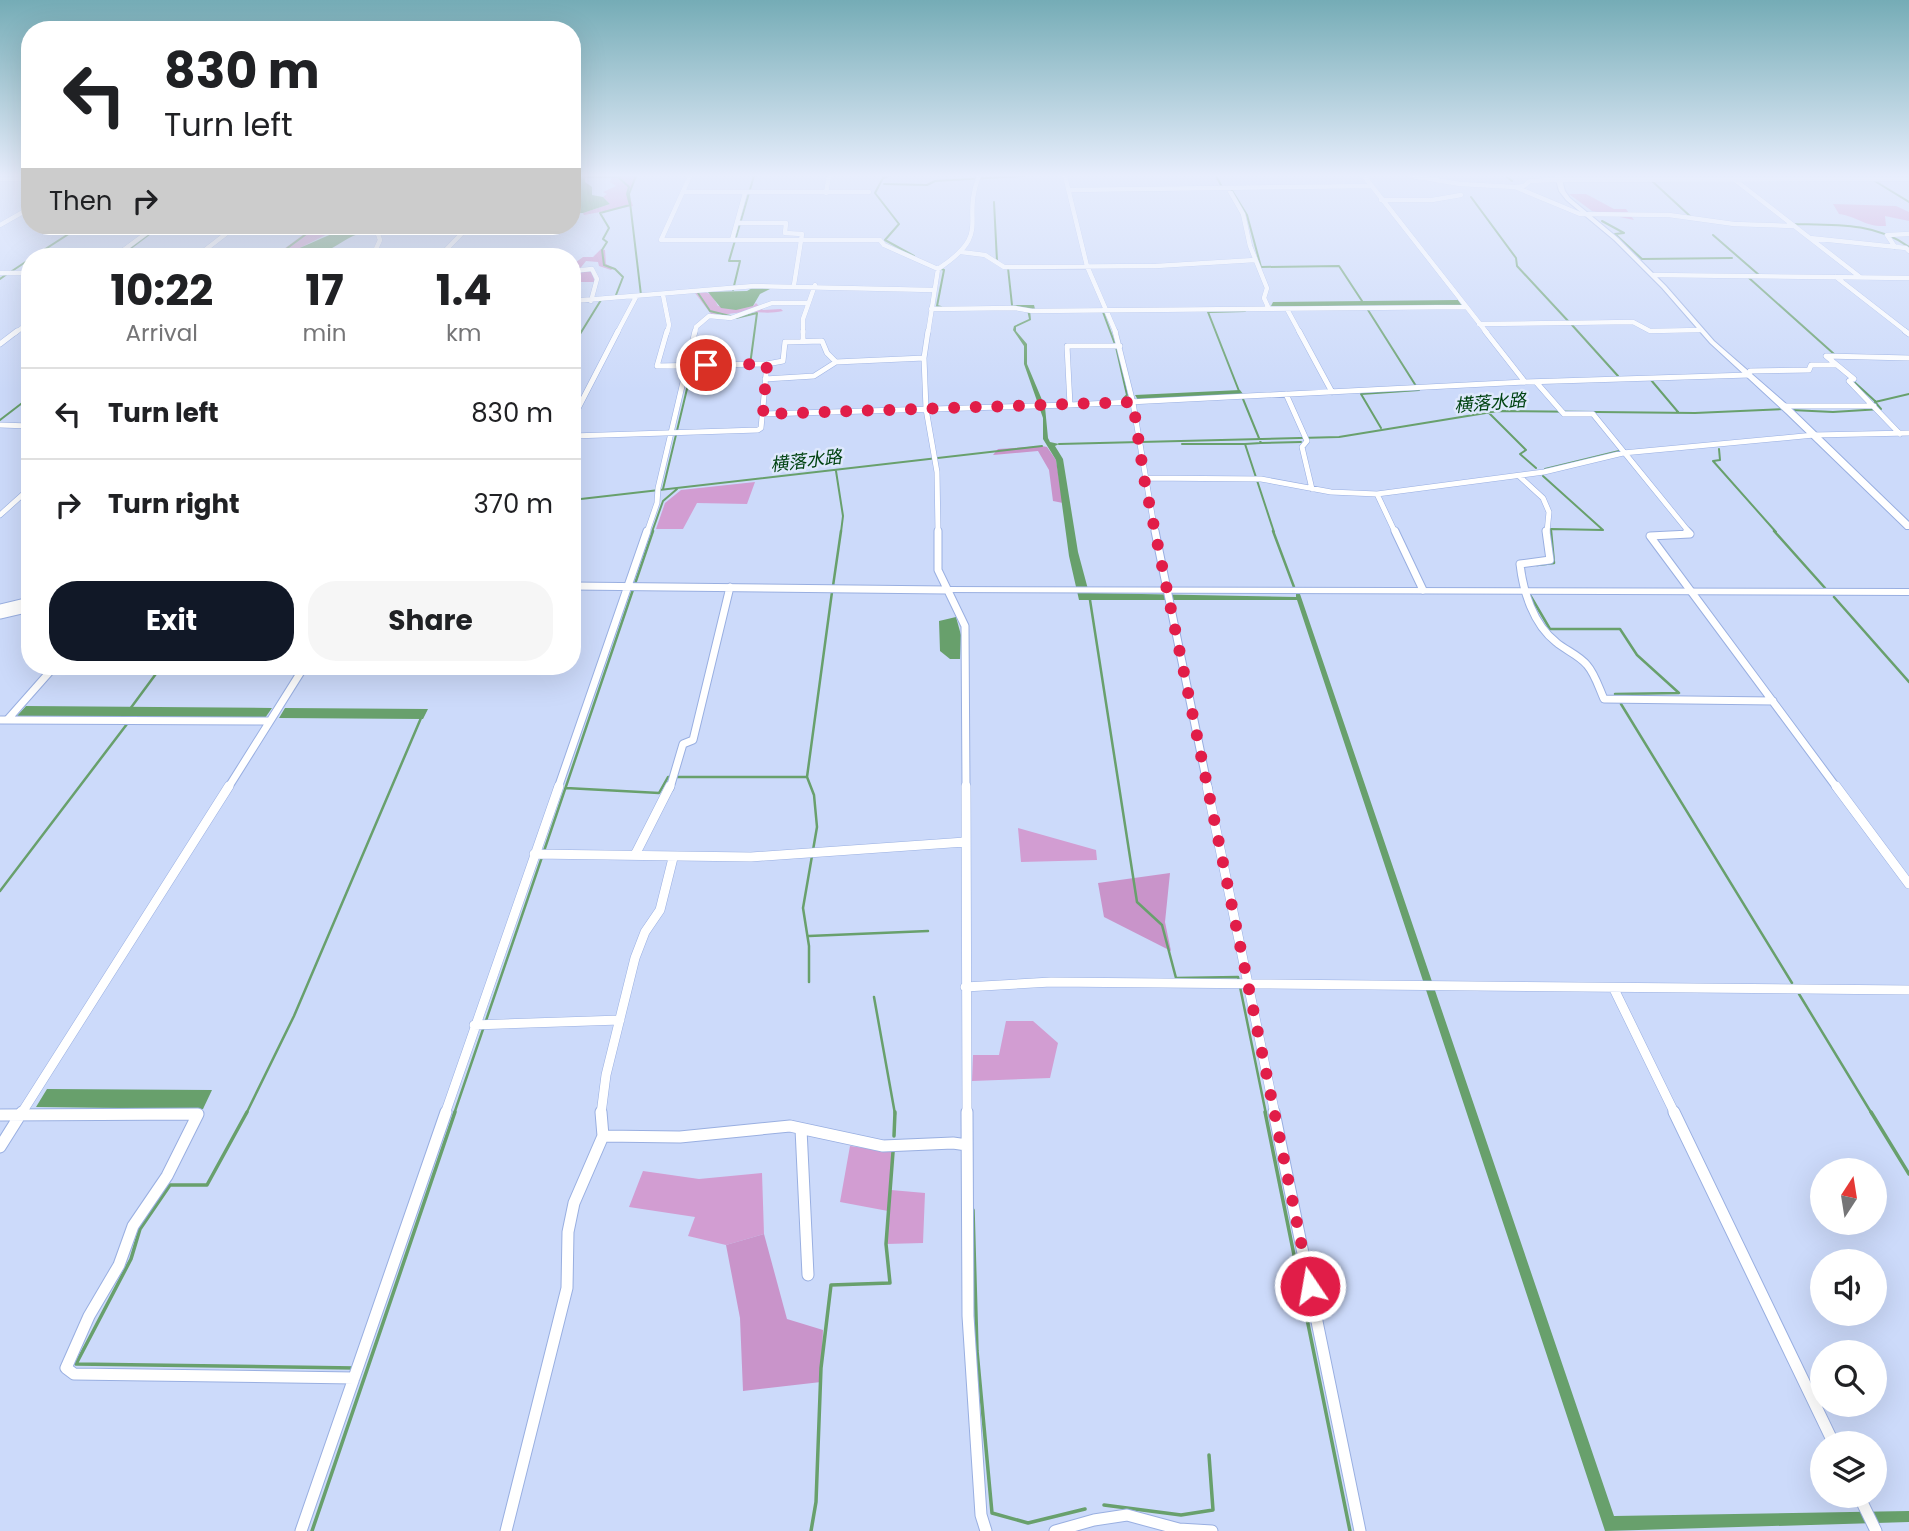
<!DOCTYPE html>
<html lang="en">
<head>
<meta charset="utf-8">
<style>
  body { margin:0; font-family:Poppins,"Noto Sans JP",sans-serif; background:#f6f6f6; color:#202124; height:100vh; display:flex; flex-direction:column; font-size:26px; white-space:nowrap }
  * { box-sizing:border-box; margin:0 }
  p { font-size:23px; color:#757577 }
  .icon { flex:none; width:38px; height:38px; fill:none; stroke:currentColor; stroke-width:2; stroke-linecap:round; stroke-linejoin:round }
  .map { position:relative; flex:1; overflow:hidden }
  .side { position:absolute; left:21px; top:248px; width:560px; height:427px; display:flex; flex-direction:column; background:#fff; border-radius:28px; box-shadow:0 7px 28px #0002 }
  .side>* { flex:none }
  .hud { position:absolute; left:21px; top:21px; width:560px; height:214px; border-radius:28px; box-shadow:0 7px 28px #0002; background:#fff; color:#202124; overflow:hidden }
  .needle { width:46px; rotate:12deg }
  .fabs { position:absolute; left:1810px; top:1158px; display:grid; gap:14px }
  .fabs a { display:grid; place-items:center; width:77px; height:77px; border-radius:50%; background:#fff; box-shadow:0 7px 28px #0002; font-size:35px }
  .pin { position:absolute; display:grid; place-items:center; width:60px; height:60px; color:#fff; margin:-30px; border:4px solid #fff; border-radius:50%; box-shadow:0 2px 7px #0007 }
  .me { position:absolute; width:77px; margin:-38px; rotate:348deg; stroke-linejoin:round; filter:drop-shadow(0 0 5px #0008) }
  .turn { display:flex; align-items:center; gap:24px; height:147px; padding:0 28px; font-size:32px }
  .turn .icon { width:91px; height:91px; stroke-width:2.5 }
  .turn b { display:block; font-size:49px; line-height:60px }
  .then { display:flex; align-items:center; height:66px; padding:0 28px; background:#0003; gap:14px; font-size:26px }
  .eta { display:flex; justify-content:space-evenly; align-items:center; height:119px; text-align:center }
  .eta b { font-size:42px; font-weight:700; line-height:49px }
  .action { display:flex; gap:14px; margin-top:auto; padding:14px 28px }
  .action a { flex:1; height:80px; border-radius:28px; background:#111827; color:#fff; font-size:28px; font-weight:700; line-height:80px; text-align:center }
  .action a+a { background:#f6f6f6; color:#202124 }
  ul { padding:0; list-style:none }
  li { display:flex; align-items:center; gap:21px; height:91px; padding:0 28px; border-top:2px solid #e0e0e0 }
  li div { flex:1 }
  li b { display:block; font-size:26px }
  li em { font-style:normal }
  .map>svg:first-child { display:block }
  .green { fill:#d29dd2 }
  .forest { fill:#c994ca }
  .water { fill:#68a06c }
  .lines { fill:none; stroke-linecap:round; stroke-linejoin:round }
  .stream-far2 { stroke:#68a06c; stroke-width:2 }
  .stream-far1 { stroke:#68a06c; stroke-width:2.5 }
  .stream { stroke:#68a06c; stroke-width:3.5 }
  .street-far4-casing { stroke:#99afe1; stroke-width:5 }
  .street-far3-casing { stroke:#99afe1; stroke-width:6 }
  .street-far2-casing { stroke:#99afe1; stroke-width:9 }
  .street-far1-casing { stroke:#99afe1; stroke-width:10 }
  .street-casing { stroke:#99afe1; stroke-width:13 }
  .secondary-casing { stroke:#99afe1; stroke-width:2 }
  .street-far4 { stroke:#fff; stroke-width:4.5 }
  .street-far3 { stroke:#fff; stroke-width:5 }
  .street-far2 { stroke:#fff; stroke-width:7 }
  .street-far1 { stroke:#fff; stroke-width:9 }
  .street { stroke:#fff; stroke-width:11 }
  .secondary { fill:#fff; fill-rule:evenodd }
  .route { stroke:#e11d48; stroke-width:12; stroke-dasharray:0 21.6 }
  .labels { text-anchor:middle; stroke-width:5; stroke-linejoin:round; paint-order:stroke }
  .far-water-label { font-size:18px; font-style:italic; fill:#004311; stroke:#dee8fd }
</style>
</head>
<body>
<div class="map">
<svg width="1909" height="1531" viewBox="0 0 1909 1531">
  <rect width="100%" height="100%" fill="#ccdafa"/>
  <path class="green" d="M 612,176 L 636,176 L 629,194 L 633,206 L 584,215 L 583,213 L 610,204 L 603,197 L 607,194 L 603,192 L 616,186 L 610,182 Z
    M 1569,194 L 1586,194 L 1614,209 L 1626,209 L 1634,220 L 1592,211 Z
    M 1833,204 L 1896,206 L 1909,212 L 1909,221 L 1885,216 L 1886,226 C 1864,227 1859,217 1839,214 Z
    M 315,226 L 343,226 L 288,254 L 288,257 L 280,257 L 281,251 Z
    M 703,291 L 712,295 L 718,306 L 753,306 L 756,303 L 763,310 L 781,309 L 783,311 C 770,314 759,312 747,312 C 735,312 725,316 711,314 L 695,293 Z
    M 755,482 L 747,504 L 697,503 L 683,529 L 656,529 L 665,503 L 681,490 Z
    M 1018,828 L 1096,850 L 1097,860 L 1021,862 Z
    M 1006,1021 L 1033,1021 L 1058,1043 L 1050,1078 L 972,1081 L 973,1055 L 999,1055 Z
    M 850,1146 L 893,1152 L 891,1190 L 925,1193 L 923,1243 L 886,1244 L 888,1211 L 840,1202 Z
    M 643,1171 L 699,1179 L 762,1173 L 764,1234 L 726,1245 L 688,1236 L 695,1217 L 629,1207 Z"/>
  <path class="forest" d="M 601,249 L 605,250 L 606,264 L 614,268 L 611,270 L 599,266 L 598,262 L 586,261 L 578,271 L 591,270 L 595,282 L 572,282 L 572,265 L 583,257 L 593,257 Z
    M 1042,446 L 1047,447 L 1056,460 L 1063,503 L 1053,501 L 1049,470 L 1038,451 L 993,455 L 998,449 Z
    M 1170,873 L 1165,922 L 1171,951 L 1104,917 L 1098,883 Z
    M 764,1234 L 787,1319 L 823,1330 L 821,1382 L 743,1391 L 740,1318 L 726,1245 Z"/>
  <path class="water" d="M 572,178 L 585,178 L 585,182 L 592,187 L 592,195 L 603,197 L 610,204 L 583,213 L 572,213 Z
    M 350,226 L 367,226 L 374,230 C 367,232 360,233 353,236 C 331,247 318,262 291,256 L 295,250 Z
    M 754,287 L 774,287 L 760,294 L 753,306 L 736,310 L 721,308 L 708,292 L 747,291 Z
    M 1458,300 L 1462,306 L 1271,306 L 1273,302 Z
    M 1034,305 L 1035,309 L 1030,310 L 1031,320 L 1016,327 L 1016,331 L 1027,344 L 1027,364 L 1045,407 L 1048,438 L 1050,442 L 1059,444 L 1055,446 L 1063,459 L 1078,552 L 1089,593 L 1296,597 L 1296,594 L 1300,594 L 1614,1516 L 1909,1511 L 1909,1522 L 1605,1531 L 1297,600 L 1079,600 L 1069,556 L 1056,460 L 1043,439 L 1043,418 L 1024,364 L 1024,346 L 1013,330 L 1014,326 L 1029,319 L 1027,310 L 1012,305 Z
    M 1240,390 L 1243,394 L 1138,400 L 1135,395 Z
    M 956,617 L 961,635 L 960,659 L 950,659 L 940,651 L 939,621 Z
    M 26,706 L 272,708 L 265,718 L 17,716 Z
    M 285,708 L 286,708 L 428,709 L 423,719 L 279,718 Z
    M 47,1089 L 212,1090 L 203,1109 L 36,1107 Z"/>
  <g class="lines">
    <path class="stream-far2" d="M 636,176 L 629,194 L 641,295
      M 890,176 L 883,178 L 875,193 L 899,224 L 885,240 L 914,256
      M 1216,176 L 1222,187
      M 1506,176 L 1512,181
      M 572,177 L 617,177
      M 1873,180 L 1909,202
      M 1652,181 L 1691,217
      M 884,184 L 927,185 L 935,181 L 1024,176
      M 1231,189 L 1247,215 L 1261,267 L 1339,266 L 1362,301
      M 1471,197 L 1516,258 L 1517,266 L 1569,322
      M 994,202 L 997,261
      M 1602,221 L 1624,233 L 1615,234 L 1642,259 L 1732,258
      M 1792,224 C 1833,225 1875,222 1909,247
      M 1713,235 L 1759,275
      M 33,257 L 81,226
      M 119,257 L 160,226
      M 281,257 L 282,252 L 317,226
      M 939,268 L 944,270 L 937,306 L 941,307
      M 1008,268 L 1012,305
      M 12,271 L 30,259
      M 1749,278 L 1834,354
      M 0,279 L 7,274
      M 733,290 L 740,261 L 729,261 L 754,176
      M 698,293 L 710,311 L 730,316
      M 616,295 L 623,277 L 615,269 L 604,265 L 602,250 L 607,242 L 603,239 L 609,228 L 600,213 L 630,205 L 627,194 L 629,187 L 617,176
      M 1368,310 L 1416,386
      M 1103,312 L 1116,347 L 1127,395 L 1124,398 L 1127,398
      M 736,318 L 757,313 L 750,365
      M 1572,325 L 1618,376
      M 572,347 L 601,300
      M 1651,380 L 1678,412
      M 1852,380 L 1875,401
      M 1239,391 L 1208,312 L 1245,311
      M 1243,399 L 1261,443 L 1245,444 L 1274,532
      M 1791,410 L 1833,412 L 1881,409 L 1875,402 L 1909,394
      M 1488,412 L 1526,450 L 1520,454 L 1536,468
      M 0,420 L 30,397
      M 1381,428 L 1361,394 L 1419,390
      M 1262,443 L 1301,442
      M 1059,444 L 1339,437 L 1498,411 L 1695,413 L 1784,409
      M 1182,444 L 1245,444
      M 1719,449 L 1720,460 L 1713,461 L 1776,532
      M 1545,469 L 1619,451
      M 836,471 L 843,516 L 841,532
      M 1543,476 L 1603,530 L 1551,529 L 1551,532
      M 663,489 L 692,368
      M 572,500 L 1042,446
      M 652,532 L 663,501 L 677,489"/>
    <path class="stream-far1" d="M 1273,531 L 1294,587
      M 1774,531 L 1825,588
      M 1537,565 L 1554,563 L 1551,531
      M 833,586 L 841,531
      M 1530,595 L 1550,629 L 1620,629 L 1637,655 L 1679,693 L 1615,694 L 1617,697
      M 1834,597 L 1909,682
      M 1090,600 L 1137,902 L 1162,925 L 1176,978 L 1238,977 L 1266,1114
      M 1621,704 L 1792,983
      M 130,709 L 161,667
      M 566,788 L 659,793 L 668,777 L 807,777
      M 544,851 L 653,531
      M 0,891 L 127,724
      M 809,936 L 928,931
      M 809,982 L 809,946 L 803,908 L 817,827 L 814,795 L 807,777 L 832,592
      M 1799,994 L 1872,1114
      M 874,997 L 895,1114
      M 246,1114 L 294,1016 L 421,718
      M 454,1114 L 542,857"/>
    <path class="stream" d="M 247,1112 L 207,1185 L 170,1185 L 140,1229 L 131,1259 L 76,1364 L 355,1368
      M 1265,1112 L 1350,1531
      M 1871,1112 L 1909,1174
      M 894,1136 L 895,1112
      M 973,1210 L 977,1351 L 992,1513 L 1028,1523 L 1085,1509
      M 1104,1505 L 1181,1515 L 1213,1510 L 1209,1455
      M 312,1531 L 455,1112
      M 811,1531 L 816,1502 L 821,1368 L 831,1285 L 890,1283 L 886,1244 L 893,1152"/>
    <g class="street-far4-casing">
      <path id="street-far4" d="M 690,176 L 661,240 L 880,240 L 884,245 L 938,269
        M 1065,176 L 1087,266 L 1116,333
        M 1364,176 L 1487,333
        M 1412,176 L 1460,184 L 1515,187 L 1524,186 L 1530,181 L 1551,180 L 1909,179
        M 0,179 L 30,179
        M 1735,180 L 1860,277
        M 1515,187 L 1580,214 L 1669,215 L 1734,224 L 1794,226
        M 1228,188 L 1243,214 L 1250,246 L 1267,288 L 1264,298 L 1269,309
        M 1069,190 L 1371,186
        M 683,192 L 869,192
        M 826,193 L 829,176
        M 1381,200 L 1432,200 L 1461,195
        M 737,223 L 786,223 L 785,233 L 802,234 L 794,285
        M 0,225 L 30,208
        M 377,231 L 380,240 L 376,249 L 380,257
        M 1810,238 L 1906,248 L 1909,251
        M 732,240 L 745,193
        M 1895,247 L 1887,235 L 1909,234
        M 961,252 L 985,255 L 1004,267 L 1156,266 L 1255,260
        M 114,257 L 156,226
        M 196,257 L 236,226
        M 439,257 L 469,226
        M 572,271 L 592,269 L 597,279 L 591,301
        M 0,273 L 30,273
        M 1653,275 L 1909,278
        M 1836,277 L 1908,333
        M 663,295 L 669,325 L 667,333
        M 572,301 L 754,286 L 933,290
        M 931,309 L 1015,308 L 1032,311 L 1466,307
        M 1287,309 L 1300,333
        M 1479,324 L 1633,322 L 1650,331 L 1701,330
        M 15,333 L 30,322
        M 617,333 L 636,297
        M 695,333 L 696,327 L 709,316 L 731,318 L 772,303 L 808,303
        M 803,333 L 803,319 L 815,285
        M 928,333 L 938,269 C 994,232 960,223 979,176"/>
    </g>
    <g class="street-far3-casing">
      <path id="street-far3" d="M 667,331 L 657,366 L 767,364
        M 803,331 L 803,341
        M 928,331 L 924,358 L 926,409 L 937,472 L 938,532
        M 1115,331 L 1133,403 L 1155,532
        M 1299,331 L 1332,392
        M 1485,331 L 1525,382
        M 1905,331 L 1909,334
        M 0,344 L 17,331
        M 1837,365 L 1854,379
        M 765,379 L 814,376 L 836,362
        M 1849,381 L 1900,434
        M 1536,382 L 1564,414 L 1593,414 L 1689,532
        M 1286,394 L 1307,441 L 1302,447 L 1312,489
        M 1070,405 L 1067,346 L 1120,346
        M 1784,406 L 1874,406
        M 763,414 L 1070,405 L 1525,382 L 1749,375 L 1750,371 L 1809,370 L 1811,365 L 1837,365 L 1826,356 L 1909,358
        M 572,420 L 618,331
        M 0,425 L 30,426
        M 572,436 L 758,430 L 761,428 L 767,364 L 783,361 L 785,342 L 822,341 L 827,353 L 836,362 L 924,358
        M 1519,476 L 1543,498 L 1549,512 L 1547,532
        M 1144,478 L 1261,479 L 1331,492 L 1377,494 L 1544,472 L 1623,453 L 1814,435 L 1909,433
        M 1377,494 L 1395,532
        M 0,515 L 30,488
        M 647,532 L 657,503 L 658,488 L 695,331"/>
    </g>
    <g class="street-far2-casing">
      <path id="street-far2" d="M 938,531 L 938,570 L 965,626 L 966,788
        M 1155,531 L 1208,788
        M 1395,531 L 1423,590
        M 1546,531 L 1550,560 L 1520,564 C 1523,591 1533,624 1556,642 C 1565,650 1579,655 1587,665 C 1595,674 1599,688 1604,699 L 1773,701
        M 1687,531 L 1690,534 L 1650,536 L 1837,788
        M 572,586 L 946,590
        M 0,608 L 30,601
        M 0,615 L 30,608
        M 8,719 L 54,667
        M 0,720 L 270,721
        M 228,788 L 304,667
        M 558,788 L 647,531
        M 670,788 L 683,744 L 693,740 L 730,587"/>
    </g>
    <g class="street-far1-casing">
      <path id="street-far1" d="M 966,786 L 967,1114
        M 1207,786 L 1275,1114
        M 1836,786 L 1909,884
        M 636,853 L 670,786
        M 534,854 L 751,857 L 965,842
        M 965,987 L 1051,982 L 1909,990
        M 1614,989 L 1675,1114
        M 474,1025 L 620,1020
        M 21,1114 L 229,786
        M 153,1114 L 198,1114
        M 445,1114 L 559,786
        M 601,1114 L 606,1075 L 635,958 L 645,932 L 660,910 L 673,858"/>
    </g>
    <g class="street-casing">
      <path id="street" d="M 967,1112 L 968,1316 L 981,1515 L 986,1531
        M 1274,1112 L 1360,1531
        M 1674,1112 L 1834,1444
        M 0,1115 L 198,1114 L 167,1176 L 133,1226 L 119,1265 L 89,1316 L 66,1368 L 74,1374 L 354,1378
        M 801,1129 L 808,1275
        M 603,1136 L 680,1137 L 790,1126 L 883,1146 L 953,1143 L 967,1145
        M 0,1147 L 22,1112
        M 1859,1496 L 1876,1531
        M 301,1531 L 446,1112
        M 506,1531 L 567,1288 L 568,1232 L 574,1203 L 603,1136 L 601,1112
        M 1055,1531 L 1094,1520 L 1127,1515 L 1179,1529 L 1212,1531"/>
    </g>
    <g class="secondary-casing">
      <path id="secondary" d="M 1555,176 L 1561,176 L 1565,191 L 1570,198 L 1618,238 L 1666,286 L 1714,341 L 1792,409 L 1909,522 L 1909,529 L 1906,529 L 1786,413 L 1710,343 L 1662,288 L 1614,240 L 1566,200 L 1559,191 Z
        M 946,587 L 1909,589 L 1909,595 L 943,592 L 943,588 Z"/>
    </g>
    <use href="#street-far4" class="street-far4"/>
    <use href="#street-far3" class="street-far3"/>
    <use href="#street-far2" class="street-far2"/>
    <use href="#street-far1" class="street-far1"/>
    <use href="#street" class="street"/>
    <use href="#secondary" class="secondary"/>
  </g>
  <linearGradient id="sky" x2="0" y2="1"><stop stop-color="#75acb6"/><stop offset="0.45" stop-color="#e8eefd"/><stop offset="1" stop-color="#e8eefd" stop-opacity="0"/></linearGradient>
  <rect width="1909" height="390" fill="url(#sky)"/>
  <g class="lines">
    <path class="route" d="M 706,365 L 767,364 L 763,414 L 1133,402 L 1144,478 L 1310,1286"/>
  </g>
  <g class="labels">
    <g class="far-water-label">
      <text transform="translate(1490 403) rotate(-5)" y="6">横落水路</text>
      <text transform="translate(806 461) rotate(-7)" y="6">横落水路</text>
    </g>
  </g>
</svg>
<div class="fabs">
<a><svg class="needle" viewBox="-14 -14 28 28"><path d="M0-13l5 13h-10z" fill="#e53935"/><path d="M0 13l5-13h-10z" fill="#757577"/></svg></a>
<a><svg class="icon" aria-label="sound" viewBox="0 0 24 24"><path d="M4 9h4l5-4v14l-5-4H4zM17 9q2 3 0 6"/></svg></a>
<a><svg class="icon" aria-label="search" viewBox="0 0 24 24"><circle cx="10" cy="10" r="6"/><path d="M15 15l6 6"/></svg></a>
<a><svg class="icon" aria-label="layers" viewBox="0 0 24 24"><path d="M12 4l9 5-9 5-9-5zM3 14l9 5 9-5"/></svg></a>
</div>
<div class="pin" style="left:706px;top:365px;background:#d93025"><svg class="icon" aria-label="arrive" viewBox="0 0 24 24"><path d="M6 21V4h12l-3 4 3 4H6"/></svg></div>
<svg class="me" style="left:1310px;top:1286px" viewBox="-20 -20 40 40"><circle r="17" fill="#e11d48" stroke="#fff" stroke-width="3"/><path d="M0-11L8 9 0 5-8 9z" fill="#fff"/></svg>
<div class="hud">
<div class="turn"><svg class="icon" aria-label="left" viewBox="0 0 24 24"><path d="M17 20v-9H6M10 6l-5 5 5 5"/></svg><div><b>830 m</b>Turn left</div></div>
<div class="then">Then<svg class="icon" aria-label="right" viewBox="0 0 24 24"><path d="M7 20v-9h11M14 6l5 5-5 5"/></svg></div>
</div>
<section class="side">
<div class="eta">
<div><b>10:22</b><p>Arrival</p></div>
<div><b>17</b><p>min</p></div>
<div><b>1.4</b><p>km</p></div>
</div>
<ul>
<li><svg class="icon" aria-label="left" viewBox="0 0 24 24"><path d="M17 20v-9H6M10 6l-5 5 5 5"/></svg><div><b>Turn left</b></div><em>830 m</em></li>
<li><svg class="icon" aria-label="right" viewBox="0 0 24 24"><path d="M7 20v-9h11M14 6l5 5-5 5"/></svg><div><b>Turn right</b></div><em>370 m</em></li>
</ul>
<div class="action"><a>Exit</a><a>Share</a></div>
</section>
</div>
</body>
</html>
